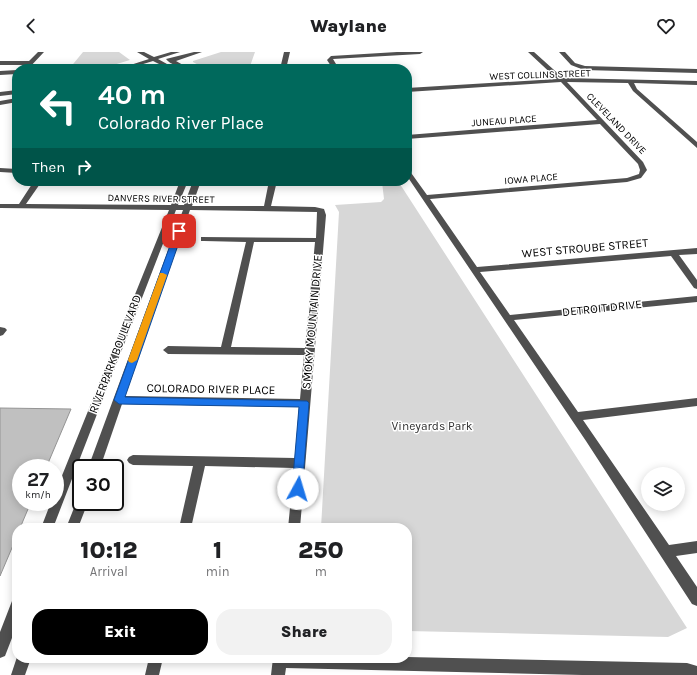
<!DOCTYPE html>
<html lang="en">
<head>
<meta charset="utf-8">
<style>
  body { margin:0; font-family:Karla,sans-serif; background:#f2f2f2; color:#202124; height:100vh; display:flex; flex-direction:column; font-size:15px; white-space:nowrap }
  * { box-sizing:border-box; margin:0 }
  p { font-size:13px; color:#757577 }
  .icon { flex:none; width:22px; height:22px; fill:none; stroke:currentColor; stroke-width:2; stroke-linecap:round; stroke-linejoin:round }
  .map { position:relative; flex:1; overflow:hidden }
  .sheet { position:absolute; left:12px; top:471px; width:400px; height:140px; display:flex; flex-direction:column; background:#fff; border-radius:16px; box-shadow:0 2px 10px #0003 }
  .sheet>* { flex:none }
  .guide { position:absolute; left:12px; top:12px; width:400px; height:122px; border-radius:16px; box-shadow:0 2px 10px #0003; background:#00695c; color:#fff; overflow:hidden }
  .buttons { position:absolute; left:641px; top:415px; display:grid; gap:8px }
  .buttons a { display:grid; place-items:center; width:44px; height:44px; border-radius:50%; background:#fff; box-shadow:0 2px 10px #0003; font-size:20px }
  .speed { position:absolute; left:12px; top:407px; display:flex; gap:8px; font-size:20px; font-weight:700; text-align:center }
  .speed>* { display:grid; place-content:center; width:52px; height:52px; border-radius:50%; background:#fff; box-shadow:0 2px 10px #0003; line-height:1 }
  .speed small { font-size:10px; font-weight:400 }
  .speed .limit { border:2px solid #111; border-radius:6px; background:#fff; color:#111 }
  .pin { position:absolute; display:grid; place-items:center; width:34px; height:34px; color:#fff; margin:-17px; border-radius:8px; box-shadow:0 2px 6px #0006 }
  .me { position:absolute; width:44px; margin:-22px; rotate:6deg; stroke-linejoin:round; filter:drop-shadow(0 0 3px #0008) }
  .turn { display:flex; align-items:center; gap:14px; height:84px; padding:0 20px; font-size:18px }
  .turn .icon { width:52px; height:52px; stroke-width:2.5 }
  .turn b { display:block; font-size:28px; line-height:34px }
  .then { display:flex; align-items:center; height:38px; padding:0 20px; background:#0003; gap:8px; font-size:15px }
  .eta { display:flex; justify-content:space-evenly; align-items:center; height:68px; text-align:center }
  .eta b { font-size:24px; font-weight:800; line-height:28px }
  .button { display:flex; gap:8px; margin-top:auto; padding:8px 20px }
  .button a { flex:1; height:46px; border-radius:16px; background:#000; color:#fff; font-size:16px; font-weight:800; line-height:46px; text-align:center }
  .button a+a { background:#f2f2f2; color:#202124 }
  header { display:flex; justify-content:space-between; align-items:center; height:52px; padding:0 20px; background:#fff; font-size:18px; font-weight:800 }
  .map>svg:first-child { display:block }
  .green { fill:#d7d7d7 }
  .building { fill:#c0c0c0; stroke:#949494 }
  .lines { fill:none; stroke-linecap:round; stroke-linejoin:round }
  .minor { fill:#505050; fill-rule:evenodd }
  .route { fill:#1a73e8; stroke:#114b97 }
  .slow { fill:#f59e0b }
  .labels { text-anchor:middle; stroke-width:3; stroke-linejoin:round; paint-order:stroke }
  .far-street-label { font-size:10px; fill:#000; stroke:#fff }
  .street-label { font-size:12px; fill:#000; stroke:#fff }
  .park-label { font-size:12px; fill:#2e2e2e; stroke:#fff }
</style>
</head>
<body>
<header><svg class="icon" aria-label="back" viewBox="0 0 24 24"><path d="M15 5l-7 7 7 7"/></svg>Waylane<svg class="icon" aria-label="heart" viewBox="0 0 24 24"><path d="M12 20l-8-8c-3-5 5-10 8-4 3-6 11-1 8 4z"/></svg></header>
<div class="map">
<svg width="697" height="623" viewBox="0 0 697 623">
  <rect width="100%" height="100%" fill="#fff"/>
  <path class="green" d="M 83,0 L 119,0 L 130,8 L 100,17 L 69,17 Z
    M 221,0 L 255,0 L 249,17 L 206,17 L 193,10 L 193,9 Z
    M 398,129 L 687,576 L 668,585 L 407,579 L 407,476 L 321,476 L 339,160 L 335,153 L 381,150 L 384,147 L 382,130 L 389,134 Z"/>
  <path class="building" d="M 0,356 L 71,357 L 46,416 L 21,416 L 21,450 L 31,450 L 20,476 L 17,476 L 17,484 L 0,524 Z"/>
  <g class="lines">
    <path class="minor" d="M 38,0 L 44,0 L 28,17 L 23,16 L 26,13 L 0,13 L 0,9 L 29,9 Z
      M 137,0 L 144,0 L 154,5 L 171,0 L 180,0 L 158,7 L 176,17 L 169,17 L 153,9 L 127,17 L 118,17 L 149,7 Z
      M 194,0 L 202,0 L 176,9 L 190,17 C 183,17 169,12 166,7 Z
      M 284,0 L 290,0 L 286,17 L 280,17 Z
      M 397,0 L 423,0 L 420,2 L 333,7 L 339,17 L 333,17 L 327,8 L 331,4 Z
      M 528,0 L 534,0 L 563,26 L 697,29 L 697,33 L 634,31 L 637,37 L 697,90 L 697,96 L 633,39 L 628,31 L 567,30 L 643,110 L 647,118 L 641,126 L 627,130 L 430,147 L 477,215 L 697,196 L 697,202 L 679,203 L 697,228 L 697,237 L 694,236 L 671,204 L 480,220 L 510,263 L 697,244 L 697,250 L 514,268 L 578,360 L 697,346 L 697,354 L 583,368 L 669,493 L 697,489 L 697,501 L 676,504 L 697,535 L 697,554 L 692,552 L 586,389 L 407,124 L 407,117 L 409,118 L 427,143 L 627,126 L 639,122 L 640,118 L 638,112 L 600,72 L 407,87 L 407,83 L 597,68 L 561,30 L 407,40 L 407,36 L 557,27 Z
      M 559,0 L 565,0 L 575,11 L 585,14 L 697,17 L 697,21 L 584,18 L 571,13 Z
      M 17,18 L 17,22 L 0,23 L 0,19 Z
      M 17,38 L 17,42 L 0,44 L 0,40 Z
      M 17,46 L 17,50 L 0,53 L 0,49 Z
      M 0,116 L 17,117 L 17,121 L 0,120 Z
      M 34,129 L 42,129 L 26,152 L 171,153 L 180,129 L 188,129 L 178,153 L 184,153 L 193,129 L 201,129 L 192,154 L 264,154 L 269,129 L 277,129 L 271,154 L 315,155 L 324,157 L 326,163 L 300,476 L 288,476 L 294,416 L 205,414 L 191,476 L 179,476 L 193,414 L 133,413 L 129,411 L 127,408 L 129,405 L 133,403 L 295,406 L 299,355 L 122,352 L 100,416 L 88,416 L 183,158 L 176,158 L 53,476 L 41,476 L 51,450 L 55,450 L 55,441 L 169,158 L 0,156 L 0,152 L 19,152 ZM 190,158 L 317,160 L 316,186 L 201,185 L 201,189 L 204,189 L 246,190 L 221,295 L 168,294 L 163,298 L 168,302 L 304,303 L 300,347 L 125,344 ZM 254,190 L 315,190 L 305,296 L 231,295 Z
      M 0,275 L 5,276 L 7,278 L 3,283 L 0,284 Z
      M 81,445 L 81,450 L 88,450 L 78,476 L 66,476 L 78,446 Z
      M 17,547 L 17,573 L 5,604 L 0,606 L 0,580 L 12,549 Z
      M 17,605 L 31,606 L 25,623 L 11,623 Z
      M 407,605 L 687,611 L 697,614 L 697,623 L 582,623 L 286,616 L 285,623 L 271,623 L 273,606 L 407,606 Z
      M 149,606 L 163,606 L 159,623 L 145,623 Z"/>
  </g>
  <path class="route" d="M 176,177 L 183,179 L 125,345 L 307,349 L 309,351 L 302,440 L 294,440 L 292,437 L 299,355 L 119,352 L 114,348 Z"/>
  <path class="slow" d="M 160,221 L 163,221 L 167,223 L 137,308 L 132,311 L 129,310 L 128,308 Z"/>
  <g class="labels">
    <g class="far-street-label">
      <text transform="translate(540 22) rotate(-2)" y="4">WEST COLLINS STREET</text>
      <text transform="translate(504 68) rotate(-4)" y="4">JUNEAU PLACE</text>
      <text transform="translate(617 71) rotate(46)" y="4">CLEVELAND DRIVE</text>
      <text transform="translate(531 126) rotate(-5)" y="4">IOWA PLACE</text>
      <text transform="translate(161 146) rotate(1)" y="4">DANVERS RIVER STREET</text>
    </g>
    <g class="street-label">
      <text transform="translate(585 196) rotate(-5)" y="4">WEST STROUBE STREET</text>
      <text transform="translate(602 256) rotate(-6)" y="4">DETROIT DRIVE</text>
      <text transform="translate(312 270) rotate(-85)" y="4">SMOKY MOUNTAIN DRIVE</text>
      <text transform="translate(115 302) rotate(-69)" y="4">RIVERPARK BOULEVARD</text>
      <text transform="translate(211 337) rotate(1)" y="4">COLORADO RIVER PLACE</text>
    </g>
    <g class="park-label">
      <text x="432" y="378">Vineyards Park</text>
    </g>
  </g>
</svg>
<div class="buttons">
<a><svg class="icon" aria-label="layers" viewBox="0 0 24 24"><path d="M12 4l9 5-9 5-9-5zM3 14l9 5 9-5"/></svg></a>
</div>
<div class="speed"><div>27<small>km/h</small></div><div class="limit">30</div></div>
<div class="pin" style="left:179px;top:179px;background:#d93025"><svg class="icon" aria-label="arrive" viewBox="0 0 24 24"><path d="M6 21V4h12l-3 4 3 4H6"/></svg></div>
<svg class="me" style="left:298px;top:437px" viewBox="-20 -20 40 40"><circle r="19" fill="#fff"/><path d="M0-13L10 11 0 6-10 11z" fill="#1a73e8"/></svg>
<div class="guide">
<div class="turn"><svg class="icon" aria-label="left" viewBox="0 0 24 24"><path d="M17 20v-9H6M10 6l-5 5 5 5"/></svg><div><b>40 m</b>Colorado River Place</div></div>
<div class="then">Then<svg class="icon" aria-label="right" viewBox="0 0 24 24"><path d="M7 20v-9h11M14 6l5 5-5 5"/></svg></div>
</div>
<section class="sheet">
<div class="eta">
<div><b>10:12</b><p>Arrival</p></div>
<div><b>1</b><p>min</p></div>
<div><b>250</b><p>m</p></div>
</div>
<div class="button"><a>Exit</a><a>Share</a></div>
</section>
</div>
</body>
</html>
